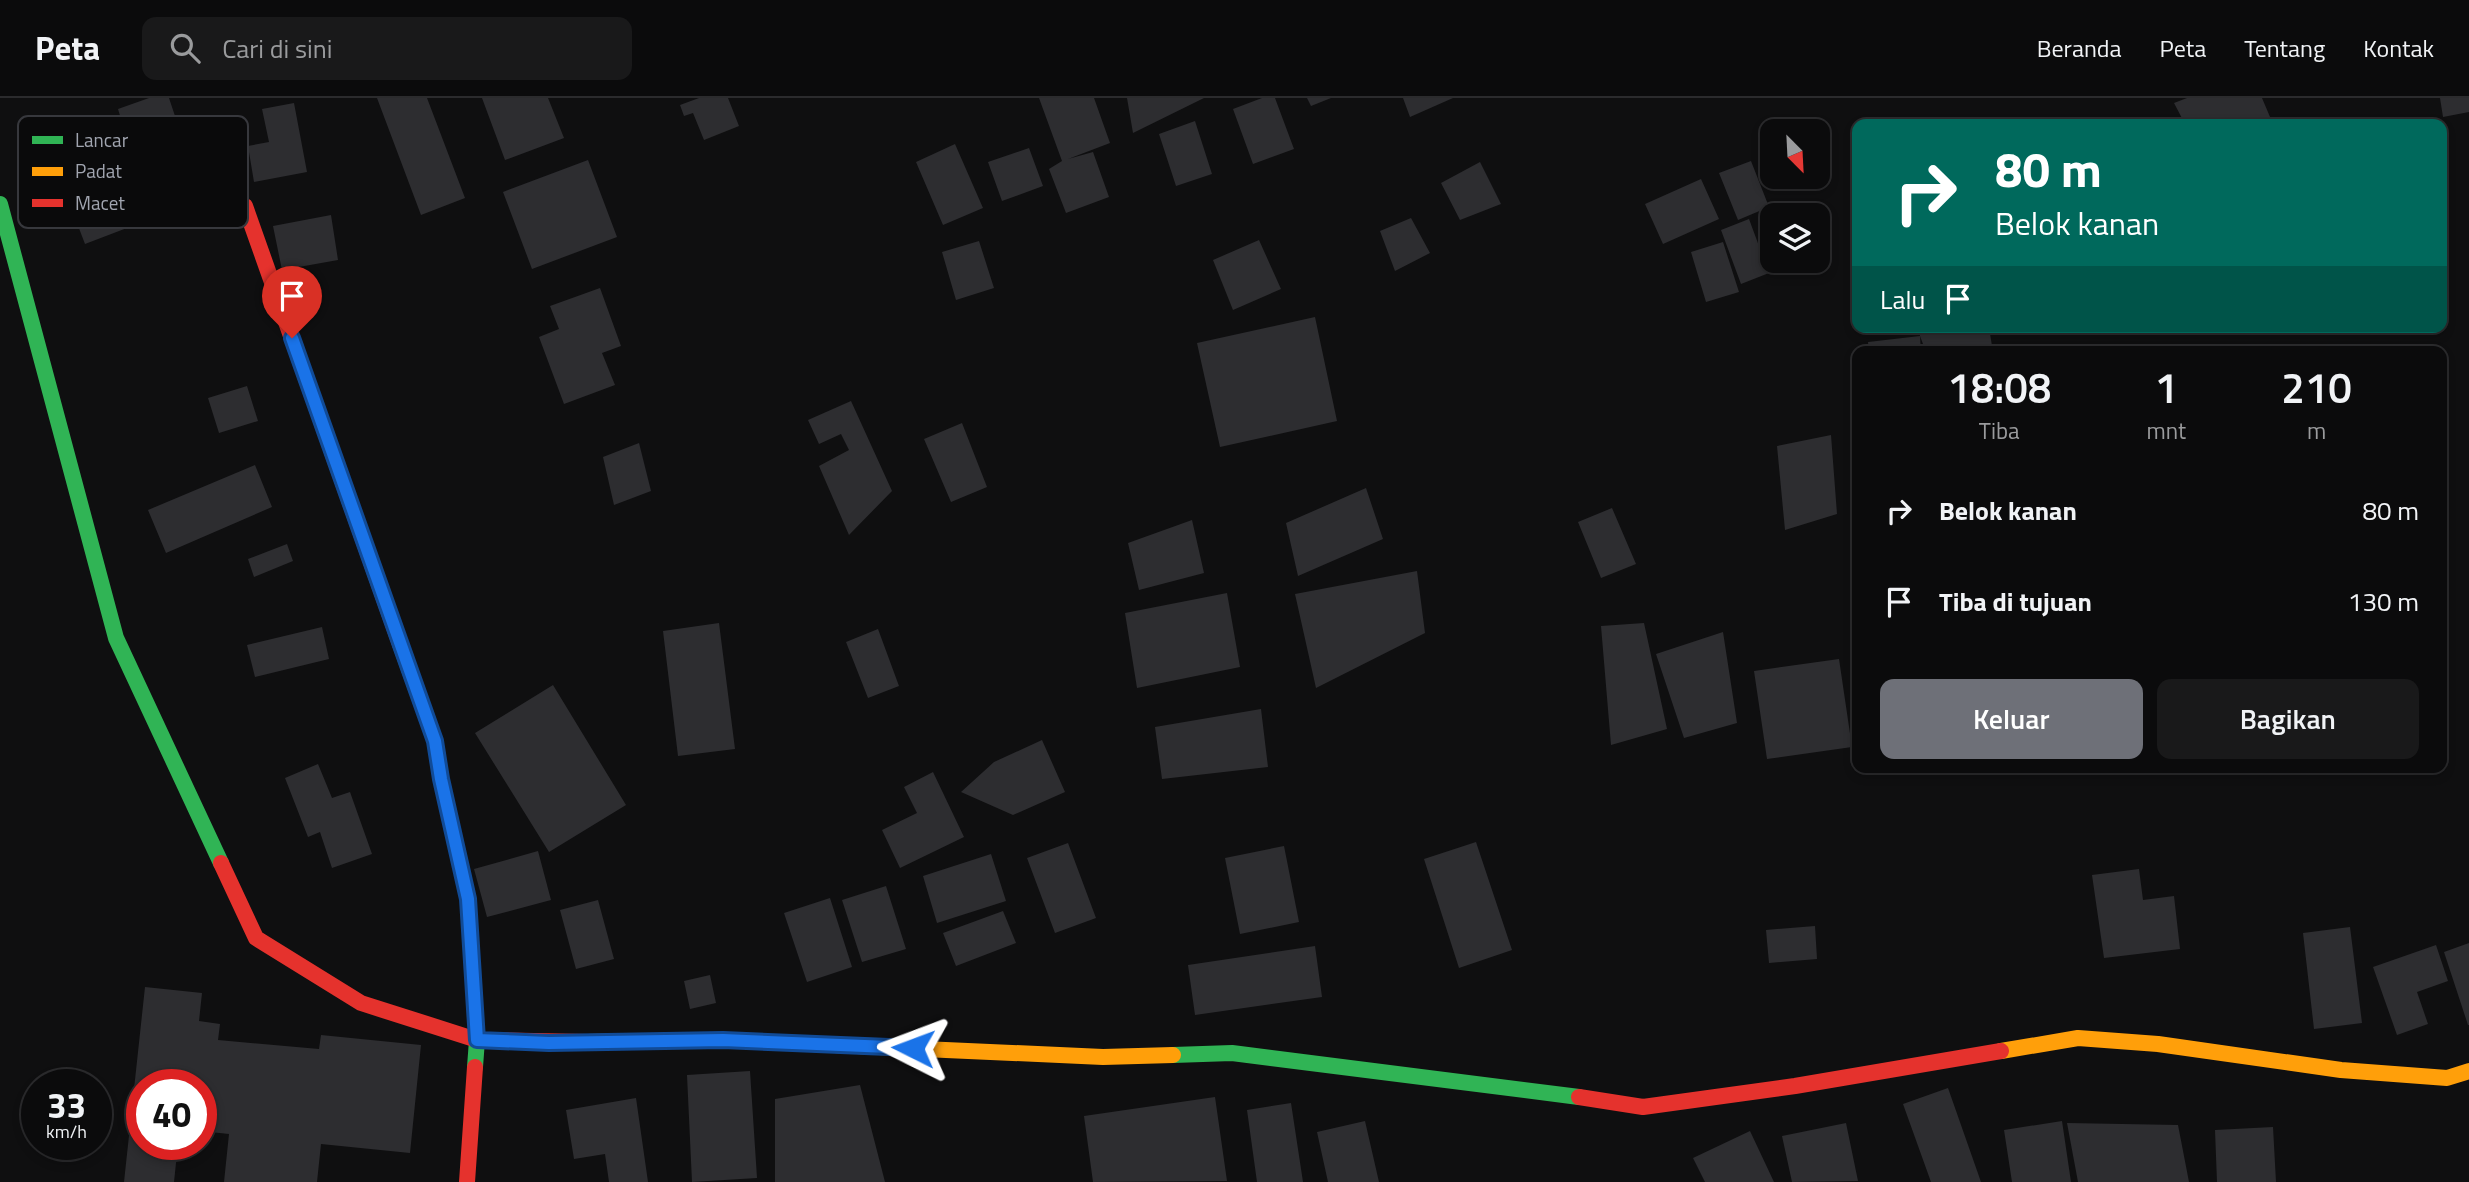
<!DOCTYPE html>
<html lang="id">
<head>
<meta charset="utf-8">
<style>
  body { margin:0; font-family:"Titillium Web",sans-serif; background:#19191a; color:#f1f3f6; height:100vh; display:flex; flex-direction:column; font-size:26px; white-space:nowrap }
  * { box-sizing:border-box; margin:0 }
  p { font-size:23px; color:#9a9b9d }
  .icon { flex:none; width:38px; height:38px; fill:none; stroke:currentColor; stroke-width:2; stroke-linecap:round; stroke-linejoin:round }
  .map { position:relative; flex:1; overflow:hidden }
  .details { position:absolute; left:1852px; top:248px; width:595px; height:427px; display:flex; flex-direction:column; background:#0b0b0c; border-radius:14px; box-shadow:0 4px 10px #0003,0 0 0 2px #2b2b2d }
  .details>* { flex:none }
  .top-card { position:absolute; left:1852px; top:21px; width:595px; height:214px; border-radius:14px; box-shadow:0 4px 10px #0003,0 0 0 2px #2b2b2d; background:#00695c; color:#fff; overflow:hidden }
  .needle { width:46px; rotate:156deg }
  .buttons { position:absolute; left:1760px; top:21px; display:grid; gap:14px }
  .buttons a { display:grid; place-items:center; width:70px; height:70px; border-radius:14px; background:#0b0b0c; box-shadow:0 4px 10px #0003,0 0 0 2px #2b2b2d; font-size:35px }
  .speed { position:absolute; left:21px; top:971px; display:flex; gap:14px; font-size:35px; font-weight:700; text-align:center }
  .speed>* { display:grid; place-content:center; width:91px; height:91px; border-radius:50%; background:#0b0b0c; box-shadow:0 4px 10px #0003,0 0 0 2px #2b2b2d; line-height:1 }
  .speed small { font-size:18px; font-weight:400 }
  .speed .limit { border:10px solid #d22; background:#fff; color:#111 }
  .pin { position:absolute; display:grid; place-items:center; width:60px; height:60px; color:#fff; margin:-72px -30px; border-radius:50% 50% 50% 0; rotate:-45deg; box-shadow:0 0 7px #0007 }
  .pin .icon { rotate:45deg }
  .me { position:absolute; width:77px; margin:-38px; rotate:273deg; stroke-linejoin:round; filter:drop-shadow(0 0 5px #0008) }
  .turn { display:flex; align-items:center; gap:24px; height:147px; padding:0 28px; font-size:32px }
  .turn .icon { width:91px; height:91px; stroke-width:2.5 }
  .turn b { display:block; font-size:49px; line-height:60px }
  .then { display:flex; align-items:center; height:66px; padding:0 28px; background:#0003; gap:14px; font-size:26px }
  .eta { display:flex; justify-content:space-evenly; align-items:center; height:119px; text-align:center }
  .eta b { font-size:42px; font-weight:600; line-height:49px }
  .action { display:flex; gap:14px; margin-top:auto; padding:14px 28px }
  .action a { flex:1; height:80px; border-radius:14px; background:#6e7078; color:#fff; font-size:28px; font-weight:600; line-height:80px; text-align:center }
  .action a+a { background:#19191a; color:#f1f3f6 }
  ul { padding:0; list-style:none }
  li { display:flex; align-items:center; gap:21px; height:91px; padding:0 28px }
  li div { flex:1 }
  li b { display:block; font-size:26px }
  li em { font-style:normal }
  header { display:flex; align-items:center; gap:42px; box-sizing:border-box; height:98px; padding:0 35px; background:#0b0b0c; border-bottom:2px solid #2b2b2d }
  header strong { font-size:33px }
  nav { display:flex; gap:38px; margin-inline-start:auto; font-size:24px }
  .search { width:490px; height:63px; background:#19191a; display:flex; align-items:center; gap:18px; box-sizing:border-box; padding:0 24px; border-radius:14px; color:#9a9b9d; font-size:26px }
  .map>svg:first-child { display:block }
  .building { fill:#2d2d30 }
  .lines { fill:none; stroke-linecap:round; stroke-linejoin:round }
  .fast { stroke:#30b455; stroke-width:16 }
  .slow { stroke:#ff9f0a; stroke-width:16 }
  .jam { stroke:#e5322d; stroke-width:16 }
  .route-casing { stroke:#114b97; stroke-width:18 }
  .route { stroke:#1a73e8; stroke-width:12 }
  .key { fill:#0a0a0b; stroke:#37383d; stroke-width:2 }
  .key-label { font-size:19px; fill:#a1a5b0 }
</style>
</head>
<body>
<header>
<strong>Peta</strong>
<div class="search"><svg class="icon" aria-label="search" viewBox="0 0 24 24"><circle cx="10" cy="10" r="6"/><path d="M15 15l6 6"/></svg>Cari di sini</div>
<nav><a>Beranda</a><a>Peta</a><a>Tentang</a><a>Kontak</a></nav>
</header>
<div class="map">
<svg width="2469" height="1084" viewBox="0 0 2469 1084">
  <rect width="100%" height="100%" fill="#0f0f10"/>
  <path class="building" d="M 149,0 L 169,0 L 177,24 L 127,41 L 118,11 Z
    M 377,0 L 427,0 L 465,100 L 421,117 Z
    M 482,0 L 548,0 L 564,40 L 505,62 Z
    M 699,0 L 728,0 L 739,28 L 704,42 L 693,15 L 684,18 L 680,7 Z
    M 1039,0 L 1094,0 L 1110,45 L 1068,61 L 1093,54 L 1109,99 L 1066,115 L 1049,71 L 1062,63 Z
    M 1127,0 L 1204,0 L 1133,35 Z
    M 1262,0 L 1275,0 L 1294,51 L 1253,66 L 1233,11 Z
    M 1307,0 L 1331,0 L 1311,8 Z
    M 1403,0 L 1453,0 L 1410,19 Z
    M 2187,0 L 2262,0 L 2273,26 L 2185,26 L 2174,5 Z
    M 2440,0 L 2469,0 L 2469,14 L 2443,19 Z
    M 294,5 L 307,74 L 254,84 L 248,48 L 269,44 L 262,11 Z
    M 1195,23 L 1212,76 L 1176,88 L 1159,36 Z
    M 955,46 L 983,110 L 943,127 L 916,64 Z
    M 1029,50 L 1043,88 L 1002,103 L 988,64 Z
    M 588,62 L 617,139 L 532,171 L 503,94 Z
    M 1751,63 L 1769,109 L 1738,122 L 1719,75 Z
    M 1480,64 L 1501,106 L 1460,122 L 1441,85 Z
    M 120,70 L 140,125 L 85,146 L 64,91 Z
    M 1701,81 L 1719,121 L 1663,146 L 1645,106 Z
    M 331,117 L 338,162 L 282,172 L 273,128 Z
    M 1411,120 L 1430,155 L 1395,173 L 1380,133 Z
    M 1749,121 L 1769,175 L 1741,186 L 1721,132 Z
    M 1259,142 L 1281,191 L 1233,212 L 1213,162 Z
    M 979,143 L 994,190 L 956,202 L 942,154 Z
    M 1723,144 L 1739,194 L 1706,204 L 1691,154 Z
    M 600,190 L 621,248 L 602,255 L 615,287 L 564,306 L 539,239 L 559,231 L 550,208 Z
    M 1315,219 L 1337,323 L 1220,349 L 1197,245 Z
    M 1919,229 L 1989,229 L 1992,248 L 1959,254 L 1926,254 L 1920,238 Z
    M 1920,238 L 1921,254 L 1869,254 L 1868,244 Z
    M 247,288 L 258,323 L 219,335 L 208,300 Z
    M 851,303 L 892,393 L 849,437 L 819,368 L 849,352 L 841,336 L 819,346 L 808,322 Z
    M 962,325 L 987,389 L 951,404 L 924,341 Z
    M 1831,337 L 1837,416 L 1785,432 L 1777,348 Z
    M 639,345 L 651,393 L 614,407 L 603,359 Z
    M 255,367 L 272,409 L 166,455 L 148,412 Z
    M 1366,390 L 1383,441 L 1298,478 L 1286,425 Z
    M 1612,410 L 1636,466 L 1601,480 L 1578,424 Z
    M 1192,422 L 1204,475 L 1139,492 L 1128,445 Z
    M 287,446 L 293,463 L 254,479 L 248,461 Z
    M 1417,473 L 1425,535 L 1316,590 L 1295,496 Z
    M 1227,495 L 1240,569 L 1137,590 L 1125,515 Z
    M 719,525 L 735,651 L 678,658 L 663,533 Z
    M 1644,525 L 1667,631 L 1611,647 L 1601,528 Z
    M 322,529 L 329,561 L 255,579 L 247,547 Z
    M 878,531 L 899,588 L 868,600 L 846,544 Z
    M 1723,534 L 1737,625 L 1684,640 L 1656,556 Z
    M 1839,561 L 1852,649 L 1767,661 L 1754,573 Z
    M 553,587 L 626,707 L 549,754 L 475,635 Z
    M 1261,611 L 1268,669 L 1162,681 L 1155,629 Z
    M 1042,642 L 1065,694 L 1013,717 L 961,694 L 994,664 Z
    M 318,666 L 332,700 L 350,694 L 372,756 L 332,770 L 320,734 L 308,739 L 285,680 Z
    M 933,674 L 964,739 L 900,770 L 882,732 L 917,715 L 904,689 Z
    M 1476,744 L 1512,852 L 1459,870 L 1424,761 Z
    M 1068,745 L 1096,820 L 1055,835 L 1027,760 Z
    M 1284,748 L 1299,824 L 1240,836 L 1225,760 Z
    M 538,753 L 551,802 L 487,819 L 474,771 Z
    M 991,756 L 1006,803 L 937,825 L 923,778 Z
    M 2139,771 L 2143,802 L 2174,798 L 2180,851 L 2104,860 L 2092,777 Z
    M 886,788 L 906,851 L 862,864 L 842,802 Z
    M 830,800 L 852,869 L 807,884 L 784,815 Z
    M 598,802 L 614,861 L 576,871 L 560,812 Z
    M 1003,813 L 1016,845 L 956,868 L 943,835 Z
    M 1815,828 L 1817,861 L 1769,865 L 1766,832 Z
    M 2350,829 L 2362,925 L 2314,931 L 2303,835 Z
    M 2469,845 L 2469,927 L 2468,927 L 2444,854 Z
    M 2436,847 L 2448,883 L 2417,894 L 2428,926 L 2397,937 L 2373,869 Z
    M 1315,848 L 1322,899 L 1195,917 L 1188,867 Z
    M 710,877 L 716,905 L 690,911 L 684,883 Z
    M 145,889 L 202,895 L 199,923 L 220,926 L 218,942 L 319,951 L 321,937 L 421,947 L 410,1055 L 321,1046 L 317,1084 L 224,1084 L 229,1036 L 201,1033 L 201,987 L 142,987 L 142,1046 L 178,1046 L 174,1084 L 124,1084 Z
    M 750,973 L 757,1080 L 692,1084 L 687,977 Z
    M 860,987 L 885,1084 L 775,1084 L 775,1001 Z
    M 1948,990 L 1981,1084 L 1931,1084 L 1903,1006 Z
    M 1215,999 L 1227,1083 L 1093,1084 L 1084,1018 Z
    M 636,1000 L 648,1084 L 609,1084 L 605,1056 L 574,1061 L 566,1012 Z
    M 1291,1005 L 1303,1084 L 1257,1084 L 1247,1012 Z
    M 1365,1023 L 1379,1084 L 1328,1084 L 1317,1034 Z
    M 2062,1023 L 2071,1084 L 2012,1084 L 2004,1032 Z
    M 1846,1025 L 1858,1083 L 1792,1084 L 1782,1038 Z
    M 2067,1025 L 2178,1027 L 2189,1084 L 2078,1084 Z
    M 2273,1029 L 2276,1084 L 2217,1084 L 2215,1032 Z
    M 1750,1033 L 1774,1084 L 1705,1084 L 1693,1060 Z"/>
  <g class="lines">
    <path class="fast" d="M 0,106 L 116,540 L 221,765
      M 400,546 L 435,643 L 441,681 L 468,801 L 477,942 L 475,969
      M 1173,957 L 1232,955 L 1579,999"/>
    <path class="slow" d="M 587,944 L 723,942 L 1103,959 L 1173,957
      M 2001,953 L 2078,940 L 2158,946 L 2341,972 L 2447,980 L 2469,973"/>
    <path class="jam" d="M 245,108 L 400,546
      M 221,765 L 256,840 L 361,905 L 477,942 L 587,944
      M 1579,999 L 1643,1009 L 1795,988 L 2001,953
      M 467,1084 L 475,969"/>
  </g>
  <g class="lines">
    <g class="route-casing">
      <path id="route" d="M 292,240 L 435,643 L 441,681 L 468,801 L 477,942 L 549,945 L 723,942 L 913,950"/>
    </g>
    <use href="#route" class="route"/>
  </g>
  <rect x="18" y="18" width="230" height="112" rx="10" class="key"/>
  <rect x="32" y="38" width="31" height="8" fill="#30b455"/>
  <rect x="32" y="69" width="31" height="9" fill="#ff9f0a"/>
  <rect x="32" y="101" width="31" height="8" fill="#e5322d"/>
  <g class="key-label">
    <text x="75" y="49">Lancar</text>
    <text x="75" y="80">Padat</text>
    <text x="75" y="112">Macet</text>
  </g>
</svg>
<div class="buttons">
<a><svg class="needle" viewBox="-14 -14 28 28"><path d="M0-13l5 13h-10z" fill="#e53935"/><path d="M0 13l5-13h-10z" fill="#9a9b9d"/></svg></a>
<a><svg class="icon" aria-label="layers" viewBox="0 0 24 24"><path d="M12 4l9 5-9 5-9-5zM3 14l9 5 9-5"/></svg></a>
</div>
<div class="speed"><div>33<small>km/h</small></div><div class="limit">40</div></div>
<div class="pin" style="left:292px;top:240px;background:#d93025"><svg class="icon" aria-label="arrive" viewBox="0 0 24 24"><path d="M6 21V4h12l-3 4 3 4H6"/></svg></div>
<svg class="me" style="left:913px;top:950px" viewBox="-20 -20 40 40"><path d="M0-17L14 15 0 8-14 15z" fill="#1a73e8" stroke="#fff" stroke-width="4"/></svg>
<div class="top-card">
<div class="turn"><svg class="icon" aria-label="right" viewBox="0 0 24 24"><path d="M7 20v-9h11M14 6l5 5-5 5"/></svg><div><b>80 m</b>Belok kanan</div></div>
<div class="then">Lalu<svg class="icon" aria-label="arrive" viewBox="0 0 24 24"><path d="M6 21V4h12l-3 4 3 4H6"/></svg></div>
</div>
<section class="details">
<div class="eta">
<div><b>18:08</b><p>Tiba</p></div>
<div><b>1</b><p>mnt</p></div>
<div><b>210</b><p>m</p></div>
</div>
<ul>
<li><svg class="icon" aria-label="right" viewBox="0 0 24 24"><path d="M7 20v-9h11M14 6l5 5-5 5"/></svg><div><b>Belok kanan</b></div><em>80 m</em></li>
<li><svg class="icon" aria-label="arrive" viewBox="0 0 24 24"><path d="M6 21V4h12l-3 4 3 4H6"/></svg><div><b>Tiba di tujuan</b></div><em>130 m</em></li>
</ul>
<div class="action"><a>Keluar</a><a>Bagikan</a></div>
</section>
</div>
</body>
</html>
